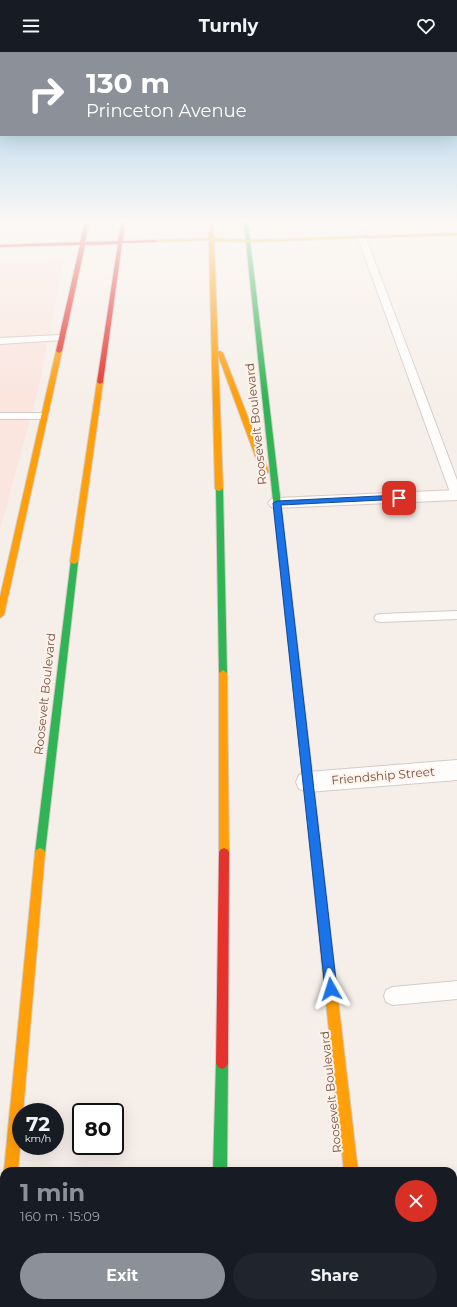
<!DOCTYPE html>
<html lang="en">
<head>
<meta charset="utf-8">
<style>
  body { margin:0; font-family:Montserrat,sans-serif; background:#20242c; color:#f1f3f6; height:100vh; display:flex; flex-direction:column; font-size:15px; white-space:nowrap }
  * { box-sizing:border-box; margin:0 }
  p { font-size:13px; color:#9ea1a6 }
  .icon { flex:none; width:22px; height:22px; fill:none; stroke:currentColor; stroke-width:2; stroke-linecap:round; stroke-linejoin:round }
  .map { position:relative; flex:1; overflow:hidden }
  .panel { position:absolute; left:0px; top:1115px; width:457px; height:140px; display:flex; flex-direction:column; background:#171b24; border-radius:12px 12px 0 0; box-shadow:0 4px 16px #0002 }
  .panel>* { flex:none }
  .top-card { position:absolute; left:0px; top:0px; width:457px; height:84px; box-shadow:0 4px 16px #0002; background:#8c9099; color:#fff; overflow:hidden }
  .speed { position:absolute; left:12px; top:1051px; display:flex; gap:8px; font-size:20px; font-weight:700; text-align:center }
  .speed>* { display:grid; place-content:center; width:52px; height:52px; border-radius:50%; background:#171b24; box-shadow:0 4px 16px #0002; line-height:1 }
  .speed small { font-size:10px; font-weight:400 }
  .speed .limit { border:2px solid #111; border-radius:6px; background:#fff; color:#111 }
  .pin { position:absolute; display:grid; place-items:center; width:34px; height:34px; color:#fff; margin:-17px; border-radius:8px; box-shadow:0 2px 6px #0006 }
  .me { position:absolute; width:44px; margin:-22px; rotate:354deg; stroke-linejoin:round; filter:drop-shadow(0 0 3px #0008) }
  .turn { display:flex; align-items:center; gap:14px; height:84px; padding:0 20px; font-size:18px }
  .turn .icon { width:52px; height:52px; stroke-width:2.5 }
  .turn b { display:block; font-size:28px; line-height:34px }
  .round { display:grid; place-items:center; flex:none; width:42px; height:42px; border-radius:21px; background:#20242c }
  .head { display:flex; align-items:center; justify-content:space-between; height:68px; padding:0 20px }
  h1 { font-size:24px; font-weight:700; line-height:30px; color:#8c9099 }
  .button { display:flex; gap:8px; margin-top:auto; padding:8px 20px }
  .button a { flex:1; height:46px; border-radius:24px; background:#8c9099; color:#fff; font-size:16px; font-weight:700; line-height:46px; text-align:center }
  .button a+a { background:#20242c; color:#f1f3f6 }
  header { display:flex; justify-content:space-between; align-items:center; height:52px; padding:0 20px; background:#171b24; font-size:18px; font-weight:700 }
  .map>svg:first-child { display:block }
  .commercial { fill:#fae5df }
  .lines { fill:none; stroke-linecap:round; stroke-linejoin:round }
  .lane-casing { stroke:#d4cbc6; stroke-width:2 }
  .street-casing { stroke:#d4cbc6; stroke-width:2 }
  .fast-casing { stroke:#d5cac6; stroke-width:2 }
  .slow-casing { stroke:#d5cac6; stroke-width:2 }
  .jam-casing { stroke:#d5cac6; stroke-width:2 }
  .lane { fill:#fefdfc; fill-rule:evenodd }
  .street { fill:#fefdfc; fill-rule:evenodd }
  .fast { fill:#30b455; fill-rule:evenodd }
  .slow { fill:#ff9f0a; fill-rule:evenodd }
  .jam { fill:#e5322d; fill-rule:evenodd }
  .route { fill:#1a73e8; stroke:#114b97 }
  .labels { text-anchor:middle; stroke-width:4; stroke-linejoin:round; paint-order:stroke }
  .street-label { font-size:12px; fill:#745249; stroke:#fff3e9 }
</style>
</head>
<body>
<header><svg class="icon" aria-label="menu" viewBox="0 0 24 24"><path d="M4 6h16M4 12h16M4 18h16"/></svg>Turnly<svg class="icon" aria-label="heart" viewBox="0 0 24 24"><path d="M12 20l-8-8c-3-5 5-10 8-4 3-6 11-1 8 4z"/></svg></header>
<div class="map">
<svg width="457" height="1255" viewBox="0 0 457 1255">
  <rect width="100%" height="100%" fill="#f6efe9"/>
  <path class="commercial" d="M 64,206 L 38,338 L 0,478 L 0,208 Z"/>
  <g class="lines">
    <g class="lane-casing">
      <path id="lane" d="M 361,171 L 367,171 L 369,178 L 363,178 Z
        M 359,184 L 366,186 L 457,428 L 457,446 L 451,443 L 358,186 Z
        M 60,283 L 64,286 L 63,288 L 0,292 L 0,286 Z
        M 0,361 L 43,361 L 48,364 L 43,367 L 0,367 Z
        M 457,559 L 457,567 L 381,570 L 376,569 L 374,566 L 376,563 L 381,562 Z
        M 457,929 L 457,947 L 393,953 L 386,950 L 384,944 L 386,938 L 393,935 Z"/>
    </g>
    <g class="street-casing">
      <path id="street" d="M 457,438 L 457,448 L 277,456 L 271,455 L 268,451 L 271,447 L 277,446 Z
        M 457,708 L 457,728 L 308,740 L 299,737 L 296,730 L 299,723 L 308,720 Z"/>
    </g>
    <g class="fast-casing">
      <path id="fast" d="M 244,171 L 248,171 L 285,487 L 281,489 L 277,487 Z
        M 216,435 L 222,435 L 223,437 L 227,621 L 223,624 L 219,621 Z
        M 71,508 L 77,508 L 78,510 L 45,801 L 44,804 L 40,806 L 36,804 L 35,801 Z
        M 222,1005 L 226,1007 L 228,1011 L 227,1119 L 213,1119 L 216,1011 L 218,1007 Z"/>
    </g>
    <g class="slow-casing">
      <path id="slow" d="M 209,171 L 213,171 L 214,186 L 248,188 L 457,181 L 457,183 L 248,190 L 214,189 L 218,300 L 220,299 L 223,301 L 269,420 L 265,422 L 261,420 L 218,303 L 223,437 L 219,439 L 215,437 L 209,188 L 155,190 L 153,189 L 155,188 L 209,186 Z
        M 59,297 L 62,299 L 4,563 L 0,566 L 0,545 L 56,299 Z
        M 100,328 L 103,330 L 78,510 L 74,512 L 70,510 L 97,330 Z
        M 278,485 L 281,485 L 285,487 L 317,762 L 316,765 L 312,766 L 308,765 L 307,762 L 277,487 Z
        M 223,618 L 227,621 L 229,801 L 228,804 L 224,806 L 220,804 L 219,801 L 219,621 Z
        M 40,796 L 44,798 L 45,801 L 23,1060 L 21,1060 L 21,1083 L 18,1119 L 4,1119 L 35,801 L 36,798 Z
        M 328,907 L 332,909 L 334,913 L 358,1119 L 344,1119 L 322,913 L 324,909 Z
        M 209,1251 L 223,1251 L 224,1255 L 208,1255 Z"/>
    </g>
    <g class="jam-casing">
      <path id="jam" d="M 85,171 L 89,171 L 85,190 L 118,189 L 121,171 L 125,171 L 123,189 L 155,188 L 157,189 L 155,190 L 122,191 L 103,330 L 100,332 L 97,330 L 118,192 L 85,193 L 62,299 L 59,301 L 56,299 L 80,193 L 0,195 L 0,193 L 80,190 Z
        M 312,758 L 316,759 L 317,762 L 334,913 L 332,917 L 328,919 L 324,917 L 322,913 L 307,762 L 308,759 Z
        M 224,796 L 228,798 L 229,801 L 228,1011 L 226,1015 L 222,1017 L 218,1015 L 216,1011 L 219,801 L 220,798 Z
        M 4,1199 L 4,1251 L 8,1251 L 7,1255 L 0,1255 L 0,1200 Z
        M 359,1251 L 373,1251 L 375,1255 L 359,1255 Z"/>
    </g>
    <use href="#lane" class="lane"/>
    <use href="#street" class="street"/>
    <use href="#fast" class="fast"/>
    <use href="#slow" class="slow"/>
    <use href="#jam" class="jam"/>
  </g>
  <linearGradient id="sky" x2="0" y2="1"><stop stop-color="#9cc9e8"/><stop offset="0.49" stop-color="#fbf8f5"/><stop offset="1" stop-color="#fbf8f5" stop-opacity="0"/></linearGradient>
  <rect width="457" height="346" fill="url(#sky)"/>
  <path class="route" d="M 399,443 L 402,444 L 402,447 L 281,453 L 337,937 L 335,941 L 331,942 L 327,941 L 325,937 L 273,451 L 277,449 Z"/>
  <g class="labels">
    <g class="street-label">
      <text transform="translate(256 372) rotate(-96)" y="4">Roosevelt Boulevard</text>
      <text transform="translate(45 642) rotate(-84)" y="4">Roosevelt Boulevard</text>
      <text transform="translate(383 724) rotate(-5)" y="4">Friendship Street</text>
      <text transform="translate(331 1040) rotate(-96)" y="4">Roosevelt Boulevard</text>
    </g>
  </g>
</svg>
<div class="speed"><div>72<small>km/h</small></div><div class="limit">80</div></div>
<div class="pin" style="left:399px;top:446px;background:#d93025"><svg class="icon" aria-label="arrive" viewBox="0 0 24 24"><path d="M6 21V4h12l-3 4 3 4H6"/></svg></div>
<svg class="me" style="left:331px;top:937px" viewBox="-20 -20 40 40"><path d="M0-17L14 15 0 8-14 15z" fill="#1a73e8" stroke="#fff" stroke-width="4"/></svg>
<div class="top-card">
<div class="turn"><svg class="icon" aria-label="right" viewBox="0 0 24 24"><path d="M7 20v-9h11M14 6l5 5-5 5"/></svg><div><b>130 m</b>Princeton Avenue</div></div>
</div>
<section class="panel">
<div class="head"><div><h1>1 min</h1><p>160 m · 15:09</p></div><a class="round" style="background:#d93025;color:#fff"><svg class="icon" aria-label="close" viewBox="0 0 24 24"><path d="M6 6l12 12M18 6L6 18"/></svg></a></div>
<div class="button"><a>Exit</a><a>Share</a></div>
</section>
</div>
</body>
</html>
